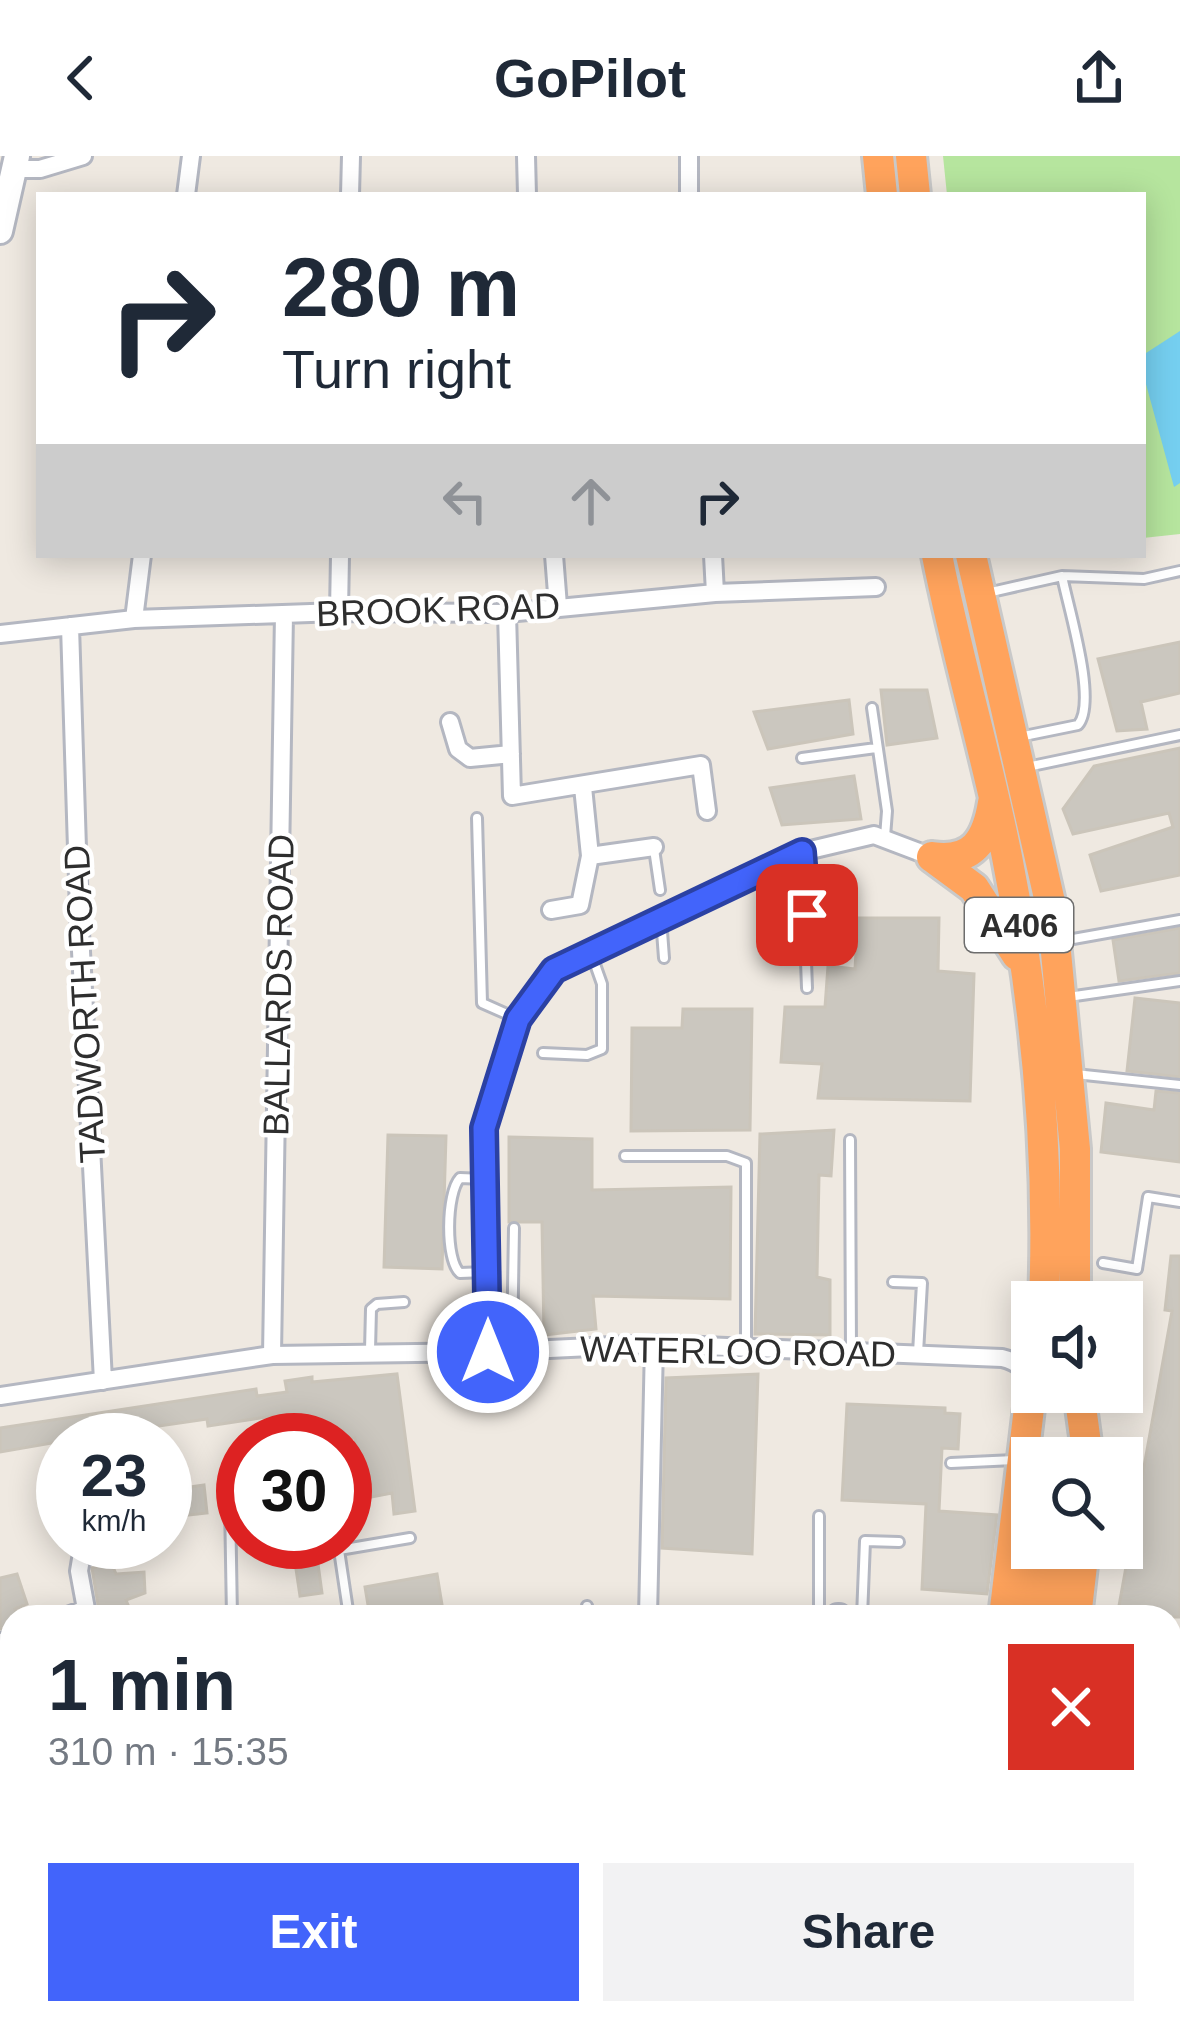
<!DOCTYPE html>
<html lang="en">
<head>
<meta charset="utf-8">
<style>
  body { margin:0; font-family:Helvetica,sans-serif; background:#f2f2f3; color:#1f2937; height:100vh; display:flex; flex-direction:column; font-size:45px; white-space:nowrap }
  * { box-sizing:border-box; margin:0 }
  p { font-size:39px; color:#747a83 }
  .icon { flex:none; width:66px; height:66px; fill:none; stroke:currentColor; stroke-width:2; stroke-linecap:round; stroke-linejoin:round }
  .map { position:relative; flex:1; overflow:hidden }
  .drawer { position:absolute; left:0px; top:1449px; width:1182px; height:420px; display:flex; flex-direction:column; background:#fff; border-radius:36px 36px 0 0; box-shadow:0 6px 30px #0003 }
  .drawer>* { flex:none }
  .banner { position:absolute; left:36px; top:36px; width:1110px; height:366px; border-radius:0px; box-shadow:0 6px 30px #0003; background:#fff; color:#1f2937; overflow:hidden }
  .fabs { position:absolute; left:1011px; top:1125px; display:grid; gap:24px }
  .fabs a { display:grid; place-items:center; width:132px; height:132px; border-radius:0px; background:#fff; box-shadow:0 6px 30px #0003; font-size:60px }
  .speed { position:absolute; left:36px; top:1257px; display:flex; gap:24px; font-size:60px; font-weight:700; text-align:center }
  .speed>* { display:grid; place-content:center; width:156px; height:156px; border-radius:50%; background:#fff; box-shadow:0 6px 30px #0003; line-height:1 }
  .speed small { font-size:30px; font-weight:400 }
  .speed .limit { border:18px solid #d22; background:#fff; color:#111 }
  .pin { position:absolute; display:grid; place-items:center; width:102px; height:102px; color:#fff; margin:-51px; border-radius:24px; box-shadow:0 6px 18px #0006 }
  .me { position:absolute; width:132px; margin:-66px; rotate:0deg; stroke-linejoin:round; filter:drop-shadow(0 0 9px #0008) }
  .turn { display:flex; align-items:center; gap:42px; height:252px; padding:0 48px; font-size:54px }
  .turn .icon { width:156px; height:156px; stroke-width:2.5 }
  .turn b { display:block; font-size:84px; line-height:102px }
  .lanes { display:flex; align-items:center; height:114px; padding:0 48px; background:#0003; justify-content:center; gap:60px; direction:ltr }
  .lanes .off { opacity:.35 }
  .round { display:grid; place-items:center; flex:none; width:126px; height:126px; border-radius:0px; background:#f2f2f3 }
  .headline { display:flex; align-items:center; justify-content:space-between; height:204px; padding:0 48px }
  h1 { font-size:72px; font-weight:600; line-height:90px }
  .button { display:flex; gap:24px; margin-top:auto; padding:24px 48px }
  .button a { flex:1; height:138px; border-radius:0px; background:#4264fb; color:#fff; font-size:48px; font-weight:600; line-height:138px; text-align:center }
  .button a+a { background:#f2f2f3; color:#1f2937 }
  header { display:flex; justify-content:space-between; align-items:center; height:156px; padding:0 48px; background:#fff; font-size:54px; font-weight:600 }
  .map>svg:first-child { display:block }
  .green { fill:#b6e59e }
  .water { fill:#75cff0 }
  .building { fill:#cbc7bf; stroke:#cbc5ba; stroke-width:3 }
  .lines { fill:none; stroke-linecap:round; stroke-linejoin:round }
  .lane-casing { stroke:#b4b7c1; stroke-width:14 }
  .street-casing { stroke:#b4b7c1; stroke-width:22 }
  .secondary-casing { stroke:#b4b7c1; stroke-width:30 }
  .highway-casing { stroke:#c9c9c9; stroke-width:36 }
  .lane { stroke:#fff; stroke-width:8 }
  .street { stroke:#fff; stroke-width:16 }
  .secondary { stroke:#fff; stroke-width:24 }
  .highway { stroke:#ffa35c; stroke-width:30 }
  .route-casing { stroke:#2b41a3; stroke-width:30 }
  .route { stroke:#4264fb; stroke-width:21 }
  .labels { text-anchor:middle; stroke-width:9; stroke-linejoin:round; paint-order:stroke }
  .shield { fill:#fff; stroke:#6d6d6d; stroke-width:3 }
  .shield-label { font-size:33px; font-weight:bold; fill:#2e2e2e }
  .street-label { font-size:36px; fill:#2e2e2e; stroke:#fff }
</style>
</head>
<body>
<header><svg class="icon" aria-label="back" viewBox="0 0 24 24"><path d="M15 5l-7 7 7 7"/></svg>GoPilot<svg class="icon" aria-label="share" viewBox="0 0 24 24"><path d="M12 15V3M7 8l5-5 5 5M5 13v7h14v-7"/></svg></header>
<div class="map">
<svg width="1180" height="1869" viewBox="0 0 1180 1869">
  <rect width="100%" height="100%" fill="#efe9e1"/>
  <path class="green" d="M 943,0 L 1180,0 L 1180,378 L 1143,382 L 1143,39 L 947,39 Z"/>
  <path class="water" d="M 1180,175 L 1180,327 L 1174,331 L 1143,217 L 1143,199 Z"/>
  <path class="building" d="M 1180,486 L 1180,537 L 1141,546 L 1147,573 L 1117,575 L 1098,503 Z
    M 881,534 L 927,534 L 937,582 L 887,589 Z
    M 849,544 L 853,578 L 768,593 L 754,556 Z
    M 1180,592 L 1180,719 L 1101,735 L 1090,699 L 1173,671 L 1169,657 L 1073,678 L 1063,653 L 1094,610 Z
    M 854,620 L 861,663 L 782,669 L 770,632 Z
    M 858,762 L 939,762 L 938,815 L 974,818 L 970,945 L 818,942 L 822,908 L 781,906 L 785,851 L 825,851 L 828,810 L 855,813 Z
    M 1180,772 L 1180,817 L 1119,825 L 1113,784 Z
    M 1135,842 L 1180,847 L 1180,921 L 1127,915 Z
    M 683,853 L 752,853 L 750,974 L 631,975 L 632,872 L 682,872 Z
    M 1156,935 L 1180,937 L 1180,1006 L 1101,996 L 1106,947 L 1154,954 Z
    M 834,974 L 831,1020 L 819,1019 L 817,1121 L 830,1124 L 830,1179 L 755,1178 L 760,978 Z
    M 388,979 L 446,980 L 442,1113 L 384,1111 Z
    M 509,981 L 592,983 L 592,1034 L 731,1031 L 730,1143 L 593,1140 L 596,1173 L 544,1179 L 542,1066 L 509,1066 Z
    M 1171,1100 L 1180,1100 L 1180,1461 L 1117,1461 L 1172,1155 L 1165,1154 Z
    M 397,1218 L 415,1355 L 394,1358 L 392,1337 L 366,1342 L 355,1282 L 296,1284 L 291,1265 L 274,1268 L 273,1260 L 208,1270 L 207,1263 L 131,1274 L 132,1279 L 118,1280 L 118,1284 L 92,1284 L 92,1280 L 0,1296 L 0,1272 L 256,1233 L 257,1240 L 287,1236 L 285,1225 L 312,1221 L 312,1226 Z
    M 758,1218 L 752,1398 L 662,1392 L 666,1222 Z
    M 847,1248 L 945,1252 L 945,1257 L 960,1258 L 958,1293 L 942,1292 L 939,1355 L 997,1359 L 987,1438 L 922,1433 L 926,1348 L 842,1344 Z
    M 204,1329 L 207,1357 L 179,1360 L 176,1333 Z
    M 292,1386 L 315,1386 L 322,1437 L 300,1440 Z
    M 111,1406 L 116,1418 L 144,1416 L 145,1437 L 126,1444 L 129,1451 L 100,1461 L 92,1412 Z
    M 17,1418 L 27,1448 L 15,1453 L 17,1461 L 12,1461 L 12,1469 L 0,1473 L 0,1422 Z
    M 437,1418 L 444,1461 L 420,1461 L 417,1456 L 370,1461 L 365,1431 Z
    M 28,1857 L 134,1857 L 134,1867 L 29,1869 Z
    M 256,1857 L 341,1857 L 344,1869 L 260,1869 Z
    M 557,1857 L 635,1857 L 633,1869 L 556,1869 Z
    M 739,1857 L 896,1857 L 895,1869 L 738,1869 Z"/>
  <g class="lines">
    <g class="lane-casing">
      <path id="lane" d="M 987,437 L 1062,420 L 1144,423 L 1180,415
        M 872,552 L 887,655 L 885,681
        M 1019,581 L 1078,569 C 1098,546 1068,451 1062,420
        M 802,602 L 876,592
        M 1027,611 L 1180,579
        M 477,662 L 482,847 L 518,863
        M 654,693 L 660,734
        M 802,697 L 807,832
        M 661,762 L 664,802
        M 1062,785 L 1180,764
        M 1068,841 L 1180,825
        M 543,897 L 587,899 L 602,893 L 602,828 L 591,797
        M 1075,918 L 1180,929
        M 850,984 L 851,1194
        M 625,1000 L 727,1000 L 746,1007 L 746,1190
        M 484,1023 L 460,1022 C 446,1037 445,1104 460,1117 L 486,1116
        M 1103,1107 L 1137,1113 L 1148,1041 L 1180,1046
        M 893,1126 L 922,1127 L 918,1197
        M 512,1193 L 514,1072
        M 370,1194 L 371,1153 L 377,1148 L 404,1146
        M 951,1307 L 1014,1304
        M 230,1346 L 232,1461
        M 349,1461 L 339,1394 L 410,1382
        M 586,1461 L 587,1450
        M 819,1461 L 819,1360
        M 862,1461 L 865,1385 L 899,1386
        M 1170,1628 L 1180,1630
        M 1174,1839 L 1180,1839
        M 247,1857 L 251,1869
        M 349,1857 L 353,1869
        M 464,1857 L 464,1869
        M 684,1869 L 685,1857"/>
    </g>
    <g class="street-casing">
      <path id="street" d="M 526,0 L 527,39
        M 15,13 L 40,13 L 83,0
        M 186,39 L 191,0
        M 350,39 L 351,0
        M 689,39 L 689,0
        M 554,399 L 558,450
        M 713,399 L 715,437
        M 339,456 L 340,399
        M 507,457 L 512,640 L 701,609 L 707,655
        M 134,463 L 142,399
        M 70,470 L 79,756 L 103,1225
        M 0,478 L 134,463 L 339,456 L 507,457 L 715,437 L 876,431
        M 450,566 L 458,593 L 470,602 L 511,598
        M 583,631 L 590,700 L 654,691
        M 551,754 L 580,749 L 590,700
        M 488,1196 L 484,972 L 518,863 L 554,814 L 802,696 L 874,679 L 932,701
        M 272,1199 L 284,458
        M 0,1240 L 272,1199 L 488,1196 L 654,1188 L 1002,1202 C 1020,1206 1025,1214 1031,1231
        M 65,1461 L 86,1453 L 79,1415 L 81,1403 L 103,1393 L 133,1389
        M 648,1461 L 654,1188
        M 0,1487 L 12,1482"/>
    </g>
    <g class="secondary-casing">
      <path id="secondary" d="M 0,75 L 17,0
        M 838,1461 L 839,1461
        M 0,1605 L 12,1603
        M 0,1706 L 6,1834 L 13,1869"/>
    </g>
    <g class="highway-casing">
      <path id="highway" d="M 878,0 L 882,39
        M 911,0 L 915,39
        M 937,399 C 957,501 987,600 1007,701 C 1036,848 1050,997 1044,1146
        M 971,399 L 1052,755 L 1075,993 L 1075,1146
        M 932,701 L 974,732 L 1017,799
        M 932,701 C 973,707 987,684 993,647
        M 1079,1236 L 1088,1302
        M 1004,1461 L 1032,1227
        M 1027,1461 L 1036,1392
        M 1053,1461 L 1063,1392
        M 1076,1461 L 1084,1392
        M 930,1869 L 932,1857
        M 977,1869 L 979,1857
        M 1000,1869 L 1001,1857"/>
    </g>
    <use href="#lane" class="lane"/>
    <use href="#street" class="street"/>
    <use href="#secondary" class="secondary"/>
    <use href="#highway" class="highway"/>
  </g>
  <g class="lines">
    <g class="route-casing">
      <path id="route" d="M 488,1196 L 484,972 L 518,863 L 554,814 L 802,696 L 807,759"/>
    </g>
    <use href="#route" class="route"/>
  </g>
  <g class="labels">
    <rect class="shield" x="965" y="742" width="108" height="54" rx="9"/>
    <g class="shield-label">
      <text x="1019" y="781">A406</text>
    </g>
    <g class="street-label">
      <text transform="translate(438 453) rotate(-2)" y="13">BROOK ROAD</text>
      <text transform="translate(278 829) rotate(-89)" y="13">BALLARDS ROAD</text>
      <text transform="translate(84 848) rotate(-93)" y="13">TADWORTH ROAD</text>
      <text transform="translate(738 1195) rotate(1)" y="13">WATERLOO ROAD</text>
    </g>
  </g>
</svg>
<div class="fabs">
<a><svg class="icon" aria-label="sound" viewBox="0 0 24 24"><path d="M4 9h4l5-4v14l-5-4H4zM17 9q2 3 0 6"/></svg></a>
<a><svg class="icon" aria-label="search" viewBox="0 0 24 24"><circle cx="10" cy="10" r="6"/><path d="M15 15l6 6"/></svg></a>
</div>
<div class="speed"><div>23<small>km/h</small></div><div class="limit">30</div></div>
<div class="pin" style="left:807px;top:759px;background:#d93025"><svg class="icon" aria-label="arrive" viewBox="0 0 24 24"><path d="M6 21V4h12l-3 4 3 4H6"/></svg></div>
<svg class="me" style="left:488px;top:1196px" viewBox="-20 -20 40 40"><circle r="17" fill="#4264fb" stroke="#fff" stroke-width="3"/><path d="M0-11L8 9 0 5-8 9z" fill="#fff"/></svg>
<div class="banner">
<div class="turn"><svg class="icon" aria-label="right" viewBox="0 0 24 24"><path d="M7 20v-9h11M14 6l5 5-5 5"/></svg><div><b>280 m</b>Turn right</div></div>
<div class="lanes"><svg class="icon off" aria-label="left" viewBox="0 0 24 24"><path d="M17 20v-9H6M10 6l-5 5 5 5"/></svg><svg class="icon off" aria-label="ahead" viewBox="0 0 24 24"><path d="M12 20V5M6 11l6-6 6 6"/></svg><svg class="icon" aria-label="right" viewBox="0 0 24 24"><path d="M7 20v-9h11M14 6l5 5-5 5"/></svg></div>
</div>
<section class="drawer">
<div class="headline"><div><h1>1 min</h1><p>310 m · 15:35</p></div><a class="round" style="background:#d93025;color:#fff"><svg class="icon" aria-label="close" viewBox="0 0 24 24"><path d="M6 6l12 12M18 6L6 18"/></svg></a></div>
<div class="button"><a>Exit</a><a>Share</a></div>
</section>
</div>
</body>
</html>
